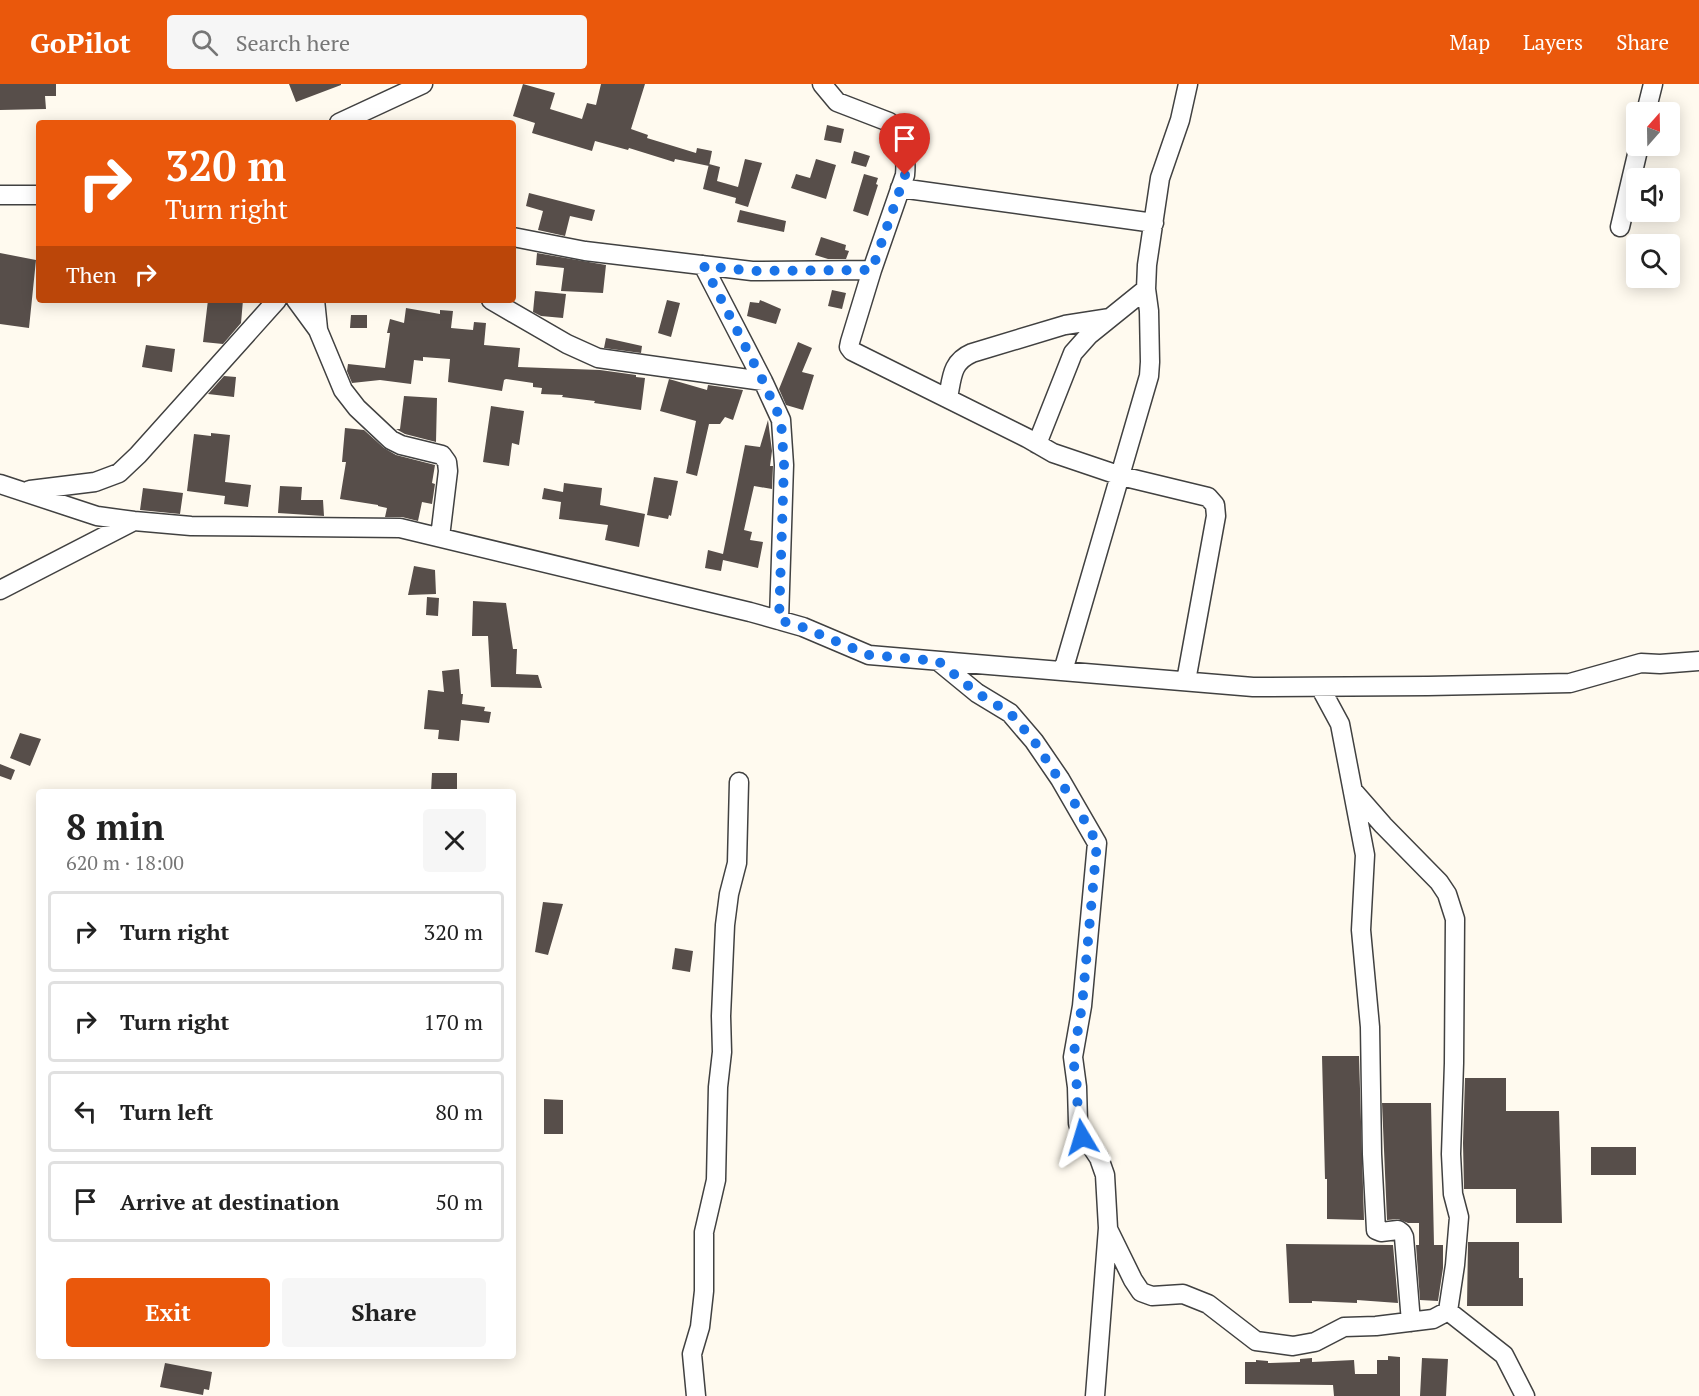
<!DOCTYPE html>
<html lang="en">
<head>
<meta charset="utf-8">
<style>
  body { margin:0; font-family:"PT Serif",serif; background:#f6f6f6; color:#222; height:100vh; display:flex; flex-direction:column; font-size:22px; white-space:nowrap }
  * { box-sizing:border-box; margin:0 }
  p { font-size:20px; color:#767676 }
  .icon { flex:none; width:33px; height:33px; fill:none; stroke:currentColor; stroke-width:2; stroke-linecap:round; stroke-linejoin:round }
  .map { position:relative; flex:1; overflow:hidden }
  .panel { position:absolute; left:36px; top:705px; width:480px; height:570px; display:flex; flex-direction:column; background:#fff; border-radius:6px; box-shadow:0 3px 15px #0003 }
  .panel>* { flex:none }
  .guide { position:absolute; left:36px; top:36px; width:480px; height:183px; border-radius:6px; box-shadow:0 3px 15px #0003; background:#ea580c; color:#fff; overflow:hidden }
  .needle { width:39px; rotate:20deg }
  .fabs { position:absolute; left:1626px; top:18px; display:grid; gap:12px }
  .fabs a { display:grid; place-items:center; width:54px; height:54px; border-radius:6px; background:#fff; box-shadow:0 3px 15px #0003; font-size:30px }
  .pin { position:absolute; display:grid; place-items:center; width:51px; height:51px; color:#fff; margin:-62px -26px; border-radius:50% 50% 50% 0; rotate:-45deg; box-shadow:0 0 6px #0007 }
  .pin .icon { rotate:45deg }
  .me { position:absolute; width:66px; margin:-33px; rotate:353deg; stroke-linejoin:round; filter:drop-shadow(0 0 4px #0008) }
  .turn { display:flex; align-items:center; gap:21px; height:126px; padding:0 30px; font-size:27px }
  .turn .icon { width:78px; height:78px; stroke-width:2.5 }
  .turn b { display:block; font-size:42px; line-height:51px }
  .then { display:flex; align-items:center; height:57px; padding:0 30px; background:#0003; gap:12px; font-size:22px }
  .round { display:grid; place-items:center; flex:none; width:63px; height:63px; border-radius:6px; background:#f6f6f6 }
  .overview { display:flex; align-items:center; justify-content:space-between; height:102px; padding:0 30px }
  h1 { font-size:36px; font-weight:600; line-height:45px }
  .button { display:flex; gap:12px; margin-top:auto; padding:12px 30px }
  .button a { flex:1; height:69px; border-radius:6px; background:#ea580c; color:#fff; font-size:24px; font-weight:600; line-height:69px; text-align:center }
  .button a+a { background:#f6f6f6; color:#222 }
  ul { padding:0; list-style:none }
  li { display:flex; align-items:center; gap:18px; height:81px; margin:0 12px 9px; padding:0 18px; border:3px solid #e0e0e0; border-radius:6px }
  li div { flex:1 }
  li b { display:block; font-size:22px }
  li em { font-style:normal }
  header { display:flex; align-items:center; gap:36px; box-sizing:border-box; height:84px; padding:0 30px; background:#ea580c; color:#fff }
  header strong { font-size:28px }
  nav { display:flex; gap:33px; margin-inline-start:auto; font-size:21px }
  .search { width:420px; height:54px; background:#f6f6f6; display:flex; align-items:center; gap:15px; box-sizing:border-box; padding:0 21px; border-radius:6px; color:#767676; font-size:22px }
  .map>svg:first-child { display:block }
  .building { fill:#574e4a }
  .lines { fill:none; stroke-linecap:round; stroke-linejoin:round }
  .minor-casing { stroke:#414141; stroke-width:21 }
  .minor { stroke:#fff; stroke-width:18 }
  .route { stroke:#1a73e8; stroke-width:10; stroke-dasharray:0 18 }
</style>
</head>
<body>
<header>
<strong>GoPilot</strong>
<div class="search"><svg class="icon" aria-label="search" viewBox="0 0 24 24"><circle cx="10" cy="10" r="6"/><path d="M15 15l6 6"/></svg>Search here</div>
<nav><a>Map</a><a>Layers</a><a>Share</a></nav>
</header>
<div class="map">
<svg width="1699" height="1312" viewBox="0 0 1699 1312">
  <rect width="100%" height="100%" fill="#fffaef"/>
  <path class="building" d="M 0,0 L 56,0 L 56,12 L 45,12 L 46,25 L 0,26 Z
    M 289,0 L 341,0 L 341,1 L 296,18 Z
    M 523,0 L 555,9 L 550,25 L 582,35 L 587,19 L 596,21 L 601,0 L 645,0 L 631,45 L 648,51 L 647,54 L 696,69 L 697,64 L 712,67 L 709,82 L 675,75 L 674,78 L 629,64 L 628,66 L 595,57 L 592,67 L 532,49 L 535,39 L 513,32 Z
    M 827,41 L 844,45 L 841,59 L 824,56 Z
    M 854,67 L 870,72 L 866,83 L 851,79 Z
    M 745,75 L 762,79 L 748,123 L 735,119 L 736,114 L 703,105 L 709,80 L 720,83 L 717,97 L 738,103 Z
    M 816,75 L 836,81 L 826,115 L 791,104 L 796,90 L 810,94 Z
    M 864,90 L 878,94 L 876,100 L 878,101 L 868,132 L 853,127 Z
    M 529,109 L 595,126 L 592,137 L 570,132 L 565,152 L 538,146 L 543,127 L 526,122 Z
    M 740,126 L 786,137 L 784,148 L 737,138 Z
    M 821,153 L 846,161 L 845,166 L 849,167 L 846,175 L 828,175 L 815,171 Z
    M 0,169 L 36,176 L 29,244 L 0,240 Z
    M 537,169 L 606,181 L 603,209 L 561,207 L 564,184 L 536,181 Z
    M 832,206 L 846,209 L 842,225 L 828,222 Z
    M 535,207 L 566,210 L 563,234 L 541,232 L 533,228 Z
    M 208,216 L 243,216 L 241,239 L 223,260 L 203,258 Z
    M 667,216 L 680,219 L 671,253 L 658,249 Z
    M 760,216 L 781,225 L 776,240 L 747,232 L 750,218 L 759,219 Z
    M 406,224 L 440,230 L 440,226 L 453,227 L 451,244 L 473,246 L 474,238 L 486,239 L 484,261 L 520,264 L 518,283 L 600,286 L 636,291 L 636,293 L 645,294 L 641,326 L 594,319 L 595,317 L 562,313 L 563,311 L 541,310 L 542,304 L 533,303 L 533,299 L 506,295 L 504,296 L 502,307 L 448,298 L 450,275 L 423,273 L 423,277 L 414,276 L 411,300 L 380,296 L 352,299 L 347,287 L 348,280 L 385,284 L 390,249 L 387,249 L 390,235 L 404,239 Z
    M 351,231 L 367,231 L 367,244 L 350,244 Z
    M 606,254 L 642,262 L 641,269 L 604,264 Z
    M 798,258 L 812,264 L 802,288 L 814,291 L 803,326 L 786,321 L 779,305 Z
    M 146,261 L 175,265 L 172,288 L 142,283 Z
    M 224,292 L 236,293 L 234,313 L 208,310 Z
    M 669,295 L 707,306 L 708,301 L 743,306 L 733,336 L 725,333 L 720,340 L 709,340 L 697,392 L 686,389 L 696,337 L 660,327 Z
    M 404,312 L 437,314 L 436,358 L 405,350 L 396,345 L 400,345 Z
    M 491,322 L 524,327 L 519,361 L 512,359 L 509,382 L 483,378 Z
    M 768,336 L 772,367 L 770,382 L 773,382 L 772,405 L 754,402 L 744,446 L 752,448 L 750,456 L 763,458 L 758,484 L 723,476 L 721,487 L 705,484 L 708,466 L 723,470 L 745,361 L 760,363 Z
    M 345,344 L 364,346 L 384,364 L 396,371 L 435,381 L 432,399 L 435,400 L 432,420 L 422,418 L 418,437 L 402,433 L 385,433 L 387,424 L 378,422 L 378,421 L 340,415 L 346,378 L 342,378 Z
    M 211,349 L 230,351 L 225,398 L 251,401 L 248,423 L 224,420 L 225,412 L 187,407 L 194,350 L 211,352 Z
    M 654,393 L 678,397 L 671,432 L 669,431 L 668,435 L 647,431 Z
    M 564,399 L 602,404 L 600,421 L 645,430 L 639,463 L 605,456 L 608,441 L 559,435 L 561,418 L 542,415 L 544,404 L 563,408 Z
    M 280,402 L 302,403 L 301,416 L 323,416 L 324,432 L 278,429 Z
    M 143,404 L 183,409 L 180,430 L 140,426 Z
    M 414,482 L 435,486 L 436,510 L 408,511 Z
    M 427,513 L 439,514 L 438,532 L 426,531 Z
    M 473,517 L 506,519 L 513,565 L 517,565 L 516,590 L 538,591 L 542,604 L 491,603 L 488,552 L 472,552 Z
    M 459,585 L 461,610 L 463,610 L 462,620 L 485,623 L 484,627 L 491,628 L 489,639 L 461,636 L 459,657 L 438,655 L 439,646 L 424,645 L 428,606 L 444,608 L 442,587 Z
    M 20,649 L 41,655 L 30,682 L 10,674 Z
    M 0,680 L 15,686 L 11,696 L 0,692 Z
    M 432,689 L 457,689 L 457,708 L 431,708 Z
    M 543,818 L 563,820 L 548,871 L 535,868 Z
    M 675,864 L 693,867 L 690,888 L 672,885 Z
    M 1322,972 L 1359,972 L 1364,1136 L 1327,1135 L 1327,1095 L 1325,1095 Z
    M 1465,994 L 1506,994 L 1506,1027 L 1559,1027 L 1562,1139 L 1516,1139 L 1516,1105 L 1464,1105 L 1463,1059 Z
    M 544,1015 L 563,1016 L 563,1050 L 544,1050 Z
    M 1382,1019 L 1431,1019 L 1434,1161 L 1443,1161 L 1443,1184 L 1438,1217 L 1420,1216 L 1416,1161 L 1419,1161 L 1419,1139 L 1408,1139 L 1398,1135 L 1387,1136 Z
    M 1591,1063 L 1636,1063 L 1636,1091 L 1591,1091 Z
    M 1468,1158 L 1519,1158 L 1519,1194 L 1523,1194 L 1523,1222 L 1467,1222 Z
    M 1286,1160 L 1393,1161 L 1398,1219 L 1357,1216 L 1357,1219 L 1312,1217 L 1312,1219 L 1289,1219 Z
    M 1388,1272 L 1400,1273 L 1400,1312 L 1334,1312 L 1333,1301 L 1245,1300 L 1245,1278 L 1256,1278 L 1256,1276 L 1268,1277 L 1268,1279 L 1300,1278 L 1300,1275 L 1312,1274 L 1312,1278 L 1354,1276 L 1355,1290 L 1377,1290 L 1377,1276 L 1388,1276 Z
    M 1422,1274 L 1448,1275 L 1446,1312 L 1420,1312 Z
    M 165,1279 L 212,1288 L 209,1306 L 204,1305 L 203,1311 L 160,1303 Z"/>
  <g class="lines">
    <g class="minor-casing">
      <path id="minor" d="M 822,0 L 837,18 L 889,38 C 902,53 907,71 905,91 L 872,186 L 850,258 L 849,263 L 852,267 L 1027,354 L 1053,369 L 1121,392 L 1208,413 L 1215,421 L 1216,432 L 1186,597
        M 1646,28 L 1653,0
        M 339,39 L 423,0
        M 900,104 L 1154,139
        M 0,111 L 39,111
        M 1620,143 L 1639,62
        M 513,153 L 585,167 L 752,187 L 872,186
        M 703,181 L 763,297 L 781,336 L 784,381 L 779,536
        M 296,216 L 318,246 L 343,306 L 357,324 L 391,356 L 401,361 L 442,371 L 447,378 L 448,387 L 440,453
        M 315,216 L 318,245
        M 491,216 L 567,260 L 598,274 L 763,297
        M 948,314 C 952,294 951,278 972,269 L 1065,241 L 1110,234
        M 1037,360 L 1073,269 L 1089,251 L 1146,205
        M 0,400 L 97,432 L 134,437 L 191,442 L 400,444 L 750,528 L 803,543 L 869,571 L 1253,603 L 1428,602 L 1570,599 L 1641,579 L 1660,580 L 1699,577
        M 30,406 L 95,398 L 119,389 L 138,371 L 277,216
        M 0,506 L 134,437
        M 938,577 L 977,609 L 1010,629 L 1034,657 L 1060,695 L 1097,759 L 1082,922 L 1073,973 L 1077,1003 L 1078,1039 L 1082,1053 L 1091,1062 L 1099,1074 L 1105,1091 L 1108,1144 L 1095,1312
        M 1063,587 L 1149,292 L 1150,278 L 1149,227 L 1146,205 L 1147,181 L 1160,94 L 1180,36 L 1188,0
        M 1320,603 L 1340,640 L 1365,771 L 1361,846 L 1370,943 L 1372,1070 L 1376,1146 L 1381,1148 L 1398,1146 L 1402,1149 L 1404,1153 L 1411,1238
        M 1355,709 L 1383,741 L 1439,798 L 1447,810 L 1455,835 L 1454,979 L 1451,1070 L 1453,1110 L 1459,1133 L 1455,1181 L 1448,1227 L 1504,1271 L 1525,1312
        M 1108,1145 L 1133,1196 L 1141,1208 L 1152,1212 L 1183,1210 L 1208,1220 L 1256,1257 L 1293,1262 L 1315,1258 L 1344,1243 L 1376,1242 L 1433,1235 L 1448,1227
        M 696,1312 L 692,1270 L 700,1243 L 704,1207 L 704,1148 L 716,1096 L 718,1003 L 722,968 L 721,932 L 725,841 L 729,810 L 737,779 L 739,698"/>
    </g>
    <use href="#minor" class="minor"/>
  </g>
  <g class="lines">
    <path class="route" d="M 905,91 L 872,186 L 752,187 L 704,182 L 763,297 L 781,336 L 784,381 L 779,536 L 802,543 L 869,571 L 938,577 L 977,609 L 1010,629 L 1034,657 L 1077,723 L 1097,759 L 1082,922 L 1073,974 L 1077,1003 L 1078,1039 L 1082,1053"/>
  </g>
</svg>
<div class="fabs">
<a><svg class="needle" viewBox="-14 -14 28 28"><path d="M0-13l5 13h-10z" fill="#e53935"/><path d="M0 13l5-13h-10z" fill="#767676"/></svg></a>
<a><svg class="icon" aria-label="sound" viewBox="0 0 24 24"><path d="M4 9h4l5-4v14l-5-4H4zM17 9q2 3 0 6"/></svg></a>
<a><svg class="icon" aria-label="search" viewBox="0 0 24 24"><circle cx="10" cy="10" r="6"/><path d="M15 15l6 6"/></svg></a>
</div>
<div class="pin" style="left:905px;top:91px;background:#d93025"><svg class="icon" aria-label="arrive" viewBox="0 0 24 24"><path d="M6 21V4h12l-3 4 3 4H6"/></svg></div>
<svg class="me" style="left:1082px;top:1053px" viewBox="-20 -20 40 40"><path d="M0-17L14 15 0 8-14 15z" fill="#1a73e8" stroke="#fff" stroke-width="4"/></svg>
<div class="guide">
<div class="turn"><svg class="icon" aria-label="right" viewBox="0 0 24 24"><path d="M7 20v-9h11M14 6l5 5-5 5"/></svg><div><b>320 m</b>Turn right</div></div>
<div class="then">Then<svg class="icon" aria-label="right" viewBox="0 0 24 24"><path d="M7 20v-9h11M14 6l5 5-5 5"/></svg></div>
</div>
<section class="panel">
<div class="overview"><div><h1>8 min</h1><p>620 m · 18:00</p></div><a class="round"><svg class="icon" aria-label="close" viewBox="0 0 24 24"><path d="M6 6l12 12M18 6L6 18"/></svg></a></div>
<ul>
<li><svg class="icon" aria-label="right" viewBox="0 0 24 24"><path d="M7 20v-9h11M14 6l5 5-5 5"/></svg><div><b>Turn right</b></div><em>320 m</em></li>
<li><svg class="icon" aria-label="right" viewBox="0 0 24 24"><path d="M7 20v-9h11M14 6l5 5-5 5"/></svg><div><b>Turn right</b></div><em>170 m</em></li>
<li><svg class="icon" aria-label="left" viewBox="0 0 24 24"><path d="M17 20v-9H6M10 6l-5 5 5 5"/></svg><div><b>Turn left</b></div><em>80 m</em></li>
<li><svg class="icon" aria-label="arrive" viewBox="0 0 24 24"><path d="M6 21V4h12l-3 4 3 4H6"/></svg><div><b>Arrive at destination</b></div><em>50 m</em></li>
</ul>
<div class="button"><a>Exit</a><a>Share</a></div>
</section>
</div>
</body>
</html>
